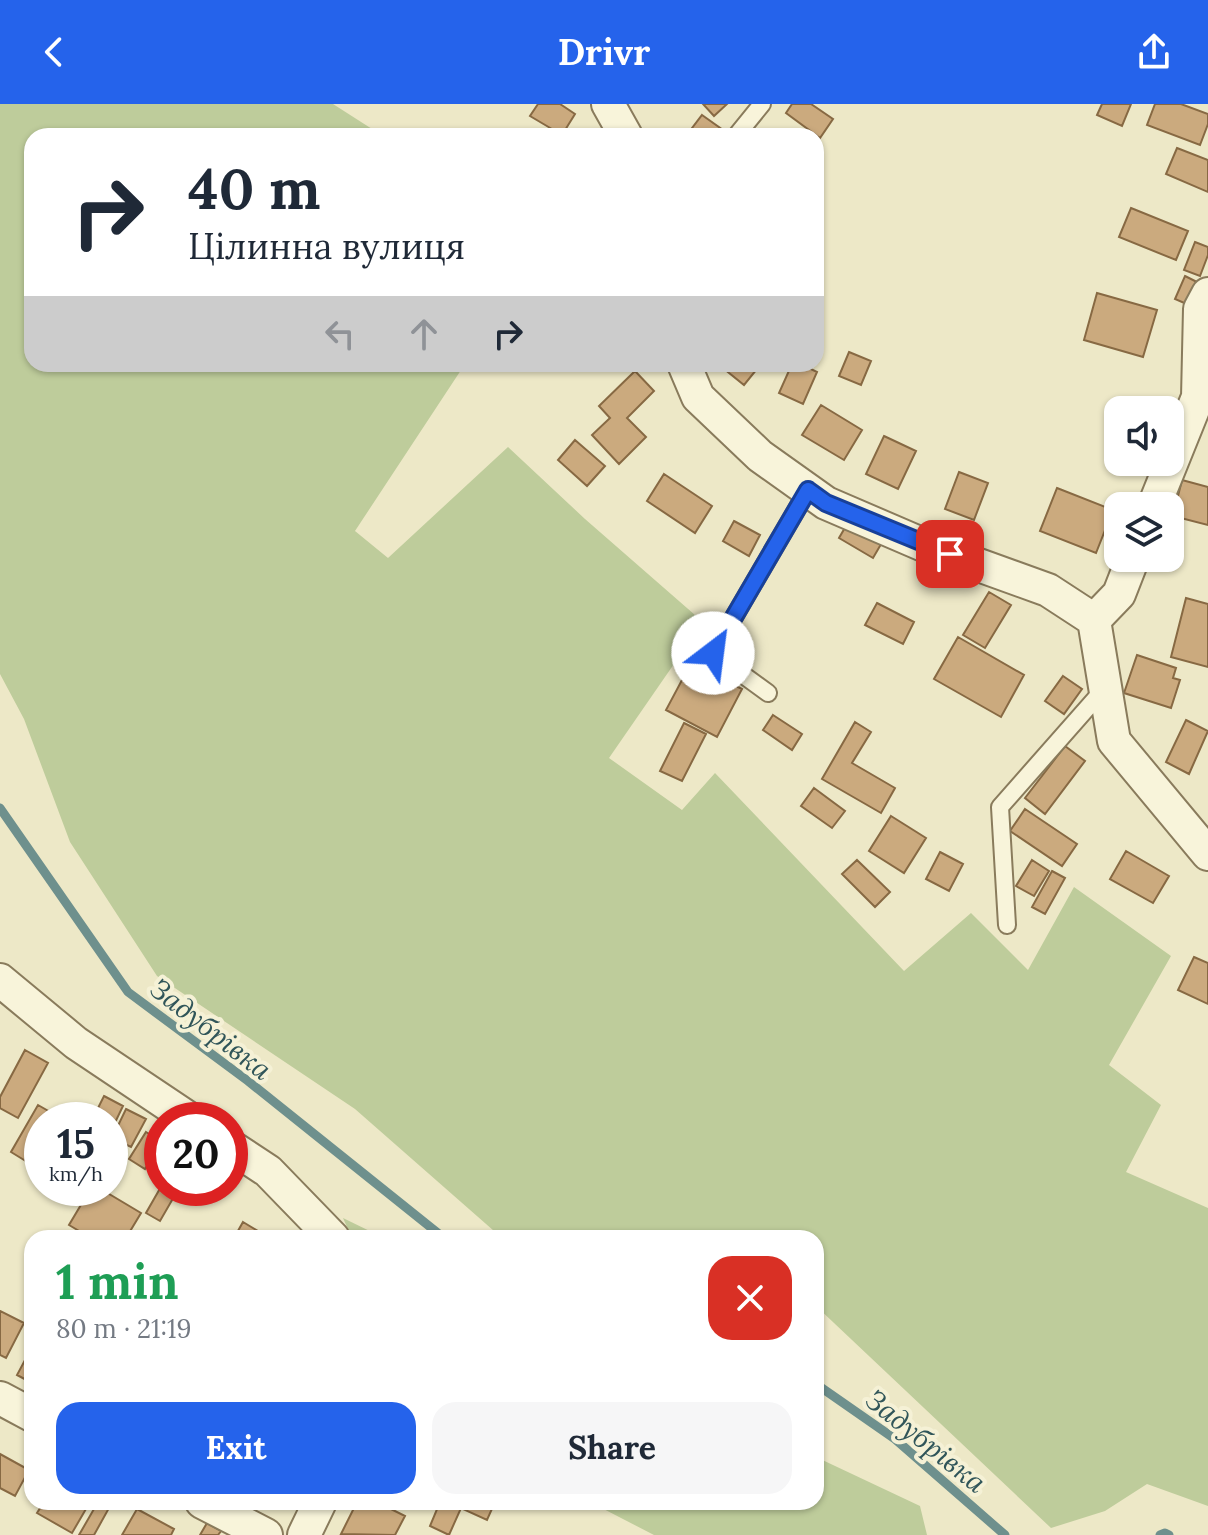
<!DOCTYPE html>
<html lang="en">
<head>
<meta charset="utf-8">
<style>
  body { margin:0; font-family:Lora,serif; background:#f6f6f7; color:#1f2937; height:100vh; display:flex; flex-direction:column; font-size:30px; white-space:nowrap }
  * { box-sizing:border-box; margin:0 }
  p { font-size:26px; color:#747a83 }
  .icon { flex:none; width:44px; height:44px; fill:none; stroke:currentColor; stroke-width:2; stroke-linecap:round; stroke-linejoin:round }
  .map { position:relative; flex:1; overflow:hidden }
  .sheet { position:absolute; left:24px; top:1126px; width:800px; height:280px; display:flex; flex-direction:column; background:#fff; border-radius:24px; box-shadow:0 2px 6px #0004 }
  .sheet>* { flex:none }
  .banner { position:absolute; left:24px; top:24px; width:800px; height:244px; border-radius:24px; box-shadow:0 2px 6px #0004; background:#fff; color:#1f2937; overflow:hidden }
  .tools { position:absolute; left:1104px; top:292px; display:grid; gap:16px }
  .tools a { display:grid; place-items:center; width:80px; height:80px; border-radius:16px; background:#fff; box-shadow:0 2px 6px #0004; font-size:40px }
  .speed { position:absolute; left:24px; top:998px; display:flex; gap:16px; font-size:40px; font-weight:700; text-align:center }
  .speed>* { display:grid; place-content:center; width:104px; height:104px; border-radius:50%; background:#fff; box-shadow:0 2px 6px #0004; line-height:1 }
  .speed small { font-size:20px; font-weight:400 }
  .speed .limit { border:12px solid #d22; background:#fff; color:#111 }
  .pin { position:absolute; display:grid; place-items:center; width:68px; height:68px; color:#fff; margin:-34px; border-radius:16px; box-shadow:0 4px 12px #0006 }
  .me { position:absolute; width:88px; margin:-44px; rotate:30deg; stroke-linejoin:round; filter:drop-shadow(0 0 6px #0008) }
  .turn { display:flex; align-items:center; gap:28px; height:168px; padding:0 32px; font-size:36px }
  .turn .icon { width:104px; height:104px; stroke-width:2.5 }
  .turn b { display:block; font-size:56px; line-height:68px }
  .lanes { display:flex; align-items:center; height:76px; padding:0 32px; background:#0003; justify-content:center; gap:40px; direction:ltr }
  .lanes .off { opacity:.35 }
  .round { display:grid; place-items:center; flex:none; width:84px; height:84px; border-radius:24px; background:#f6f6f7 }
  .overview { display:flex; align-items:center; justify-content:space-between; height:136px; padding:0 32px }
  h1 { font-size:48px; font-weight:700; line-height:60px; color:#1e9e55 }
  .button { display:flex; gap:16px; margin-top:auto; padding:16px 32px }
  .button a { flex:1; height:92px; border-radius:24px; background:#2563eb; color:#fff; font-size:32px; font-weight:700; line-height:92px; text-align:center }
  .button a+a { background:#f6f6f7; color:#1f2937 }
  header { display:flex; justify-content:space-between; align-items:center; height:104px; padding:0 32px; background:#2563eb; color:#fff; font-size:36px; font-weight:700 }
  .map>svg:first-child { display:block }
  .green { fill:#becc9b }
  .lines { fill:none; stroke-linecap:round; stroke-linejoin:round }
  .stream { stroke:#6e908d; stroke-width:9 }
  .building { fill:#cbaa7e; stroke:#876943; stroke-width:2 }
  .lane-casing { stroke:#897b5c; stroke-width:20 }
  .street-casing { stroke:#897b5c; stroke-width:36 }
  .lane { stroke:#f8f4da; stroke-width:16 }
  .street { stroke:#f8f4da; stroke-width:32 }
  .route-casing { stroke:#184099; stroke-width:20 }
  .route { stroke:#2563eb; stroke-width:14 }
  .labels { text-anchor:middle; stroke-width:8; stroke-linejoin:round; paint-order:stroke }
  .water-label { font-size:28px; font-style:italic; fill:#305559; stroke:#f5f1d6 }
</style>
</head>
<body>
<header><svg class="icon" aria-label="back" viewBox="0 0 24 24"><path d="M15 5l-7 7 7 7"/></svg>Drivr<svg class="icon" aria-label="share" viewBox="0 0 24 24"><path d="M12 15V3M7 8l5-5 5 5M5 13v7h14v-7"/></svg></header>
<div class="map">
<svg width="1208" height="1431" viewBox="0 0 1208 1431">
  <rect width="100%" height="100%" fill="#ede8c7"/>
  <path class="green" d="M 0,0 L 333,0 L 383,32 L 32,32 L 32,260 L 465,260 L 355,427 L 388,454 L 508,343 L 585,415 L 703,518 L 609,654 L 682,706 L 715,669 L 904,867 L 971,809 L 1028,866 L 1074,783 L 1171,852 L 1109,961 L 1161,1001 L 1126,1068 L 1208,1104 L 1208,1402 L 1147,1380 L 1105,1407 L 1051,1424 L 816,1202 L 816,1134 L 502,1134 L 355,1005 L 157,872 L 70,738 L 24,615 L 0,570 Z
    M 343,1114 L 384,1134 L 352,1134 Z
    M 816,1353 L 920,1402 L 927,1431 L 654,1431 L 590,1398 L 816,1398 Z"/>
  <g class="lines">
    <path class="stream" d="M 0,704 L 128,888 L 248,977 L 444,1134
      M 816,1280 L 895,1335 L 1005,1431
      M 1160,1431 L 1165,1429 L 1169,1431"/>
  </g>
  <path class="building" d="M 538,0 L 560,0 L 575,10 L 562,31 L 530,12 Z
    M 703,0 L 727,0 L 714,12 Z
    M 792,0 L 811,0 L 833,15 L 820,34 L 786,9 Z
    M 1102,0 L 1131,0 L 1122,22 L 1097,11 Z
    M 1155,0 L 1181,0 L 1208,10 L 1208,20 L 1200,41 L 1147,21 Z
    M 702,11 L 723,26 L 718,32 L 686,32 Z
    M 1177,44 L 1208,56 L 1208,88 L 1166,70 Z
    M 1131,104 L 1188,127 L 1176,156 L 1119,133 Z
    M 1195,138 L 1208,143 L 1208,151 L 1200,172 L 1184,166 Z
    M 1185,172 L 1201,180 L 1191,202 L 1175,195 Z
    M 1097,189 L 1157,206 L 1143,253 L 1084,236 Z
    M 849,248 L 871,257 L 861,281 L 839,272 Z
    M 718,260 L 761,260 L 744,281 Z
    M 792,260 L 801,260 L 817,268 L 803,300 L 779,289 Z
    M 635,267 L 654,287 L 627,314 L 646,333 L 619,360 L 592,331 L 610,314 L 599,302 Z
    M 821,301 L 862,326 L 844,356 L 802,331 Z
    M 884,332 L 916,347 L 898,385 L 866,370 Z
    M 575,336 L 605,362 L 587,382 L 558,356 Z
    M 959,368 L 988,379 L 974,416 L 945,405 Z
    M 664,370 L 712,402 L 695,429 L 647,397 Z
    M 1182,376 L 1208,383 L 1208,421 L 1173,412 Z
    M 1057,384 L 1113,406 L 1096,449 L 1040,427 Z
    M 850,415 L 884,435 L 873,454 L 839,434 Z
    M 734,417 L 760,431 L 749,452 L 723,437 Z
    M 989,488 L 1011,501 L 985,544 L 963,531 Z
    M 1186,494 L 1208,500 L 1208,563 L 1171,553 Z
    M 877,499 L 914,518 L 903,540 L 865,521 Z
    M 958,533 L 1024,571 L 1001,613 L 934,575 Z
    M 1137,551 L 1176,564 L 1173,574 L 1180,576 L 1171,604 L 1124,589 Z
    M 691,559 L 742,585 L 717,633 L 666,606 Z
    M 1063,572 L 1082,585 L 1064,610 L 1045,597 Z
    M 773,611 L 802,630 L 792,646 L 763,626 Z
    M 1186,616 L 1208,627 L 1189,670 L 1166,658 Z
    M 855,618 L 871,628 L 852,659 L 895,684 L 881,709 L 822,675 Z
    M 684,619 L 706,630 L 682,677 L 660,667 Z
    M 1065,642 L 1085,657 L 1045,710 L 1025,694 Z
    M 814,684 L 845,707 L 832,724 L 801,702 Z
    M 1025,705 L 1077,740 L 1062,762 L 1010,727 Z
    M 891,712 L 926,734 L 904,769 L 869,747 Z
    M 1126,747 L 1169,772 L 1153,799 L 1110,775 Z
    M 940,748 L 963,760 L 949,787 L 926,775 Z
    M 857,756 L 890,788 L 875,803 L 842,770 Z
    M 1032,756 L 1049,767 L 1034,792 L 1016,782 Z
    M 1052,767 L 1065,774 L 1045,810 L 1032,803 Z
    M 1194,853 L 1208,859 L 1208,900 L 1178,886 Z
    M 25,946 L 48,959 L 18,1014 L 0,1004 L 0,993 Z
    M 104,992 L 123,1002 L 110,1029 L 110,1016 L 92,1016 Z
    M 38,1001 L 64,1016 L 42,1016 L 42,1067 L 11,1048 Z
    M 126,1005 L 146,1015 L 131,1043 L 112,1034 Z
    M 146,1028 L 162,1038 L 145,1065 L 129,1055 Z
    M 162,1081 L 162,1084 L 179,1084 L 160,1117 L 146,1109 Z
    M 91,1084 L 99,1084 L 141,1109 L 126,1134 L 91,1134 L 69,1121 Z
    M 243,1118 L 258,1127 L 253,1134 L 234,1134 Z
    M 0,1207 L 24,1219 L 6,1254 L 0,1251 Z
    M 32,1243 L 32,1279 L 17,1271 Z
    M 0,1350 L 29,1366 L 15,1392 L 0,1384 Z
    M 44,1398 L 90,1398 L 72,1429 L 37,1409 Z
    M 98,1398 L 109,1404 L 94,1431 L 79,1431 Z
    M 357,1398 L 377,1398 L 405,1412 L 395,1431 L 341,1430 Z
    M 440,1398 L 495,1398 L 487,1416 L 461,1404 L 449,1431 L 430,1422 Z
    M 137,1405 L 174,1425 L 171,1431 L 122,1431 Z
    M 207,1419 L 221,1427 L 218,1431 L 200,1431 Z"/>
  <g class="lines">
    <g class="lane-casing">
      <path id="lane" d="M 736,32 L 762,0
        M 768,589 L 713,549 L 808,386
        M 1007,821 L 1000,703 L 1104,585"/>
    </g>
    <g class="street-casing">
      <path id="street" d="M 608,0 L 626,32
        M 684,260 L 698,293 L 760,352 L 826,399 L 926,442 L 1048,486 L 1094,516
        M 1154,402 L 1198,293 L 1200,205 L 1208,190
        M 1094,516 L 1114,637 L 1208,750
        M 1094,516 L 1119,490 L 1133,454
        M 0,876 L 76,939 L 191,1016
        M 230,1042 L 268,1067 L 333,1134
        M 0,1294 L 32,1311
        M 202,1398 L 266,1431
        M 304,1431 L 320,1398"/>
    </g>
    <use href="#lane" class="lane"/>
    <use href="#street" class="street"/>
  </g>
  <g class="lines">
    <g class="route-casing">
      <path id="route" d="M 713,549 L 808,386 L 826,399 L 950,450"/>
    </g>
    <use href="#route" class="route"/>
  </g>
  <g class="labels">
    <g class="water-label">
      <text transform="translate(211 925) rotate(38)" y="10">Задубрівка</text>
      <text transform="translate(926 1337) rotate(39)" y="10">Задубрівка</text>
    </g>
  </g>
</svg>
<div class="tools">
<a><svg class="icon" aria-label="sound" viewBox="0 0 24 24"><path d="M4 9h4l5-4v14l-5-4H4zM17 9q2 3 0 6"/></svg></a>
<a><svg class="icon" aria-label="layers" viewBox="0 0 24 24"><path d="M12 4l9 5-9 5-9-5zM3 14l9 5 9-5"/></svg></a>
</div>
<div class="speed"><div>15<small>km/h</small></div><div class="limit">20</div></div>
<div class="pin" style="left:950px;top:450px;background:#d93025"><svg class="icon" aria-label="arrive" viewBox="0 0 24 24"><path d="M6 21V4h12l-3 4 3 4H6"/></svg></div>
<svg class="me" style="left:713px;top:549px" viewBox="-20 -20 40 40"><circle r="19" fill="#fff"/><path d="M0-13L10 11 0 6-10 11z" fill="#2563eb"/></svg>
<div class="banner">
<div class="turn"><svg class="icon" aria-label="right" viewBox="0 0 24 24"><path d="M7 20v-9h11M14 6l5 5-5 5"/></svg><div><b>40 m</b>Цілинна вулиця</div></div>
<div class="lanes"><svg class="icon off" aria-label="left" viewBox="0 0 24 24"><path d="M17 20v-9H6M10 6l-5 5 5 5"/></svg><svg class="icon off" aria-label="ahead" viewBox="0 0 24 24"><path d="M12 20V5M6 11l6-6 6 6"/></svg><svg class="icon" aria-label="right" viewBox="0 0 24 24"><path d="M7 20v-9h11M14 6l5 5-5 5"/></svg></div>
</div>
<section class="sheet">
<div class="overview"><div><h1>1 min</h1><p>80 m · 21:19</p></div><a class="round" style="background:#d93025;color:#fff"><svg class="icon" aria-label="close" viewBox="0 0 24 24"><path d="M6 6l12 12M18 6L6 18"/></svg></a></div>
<div class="button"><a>Exit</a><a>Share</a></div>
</section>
</div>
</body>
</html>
